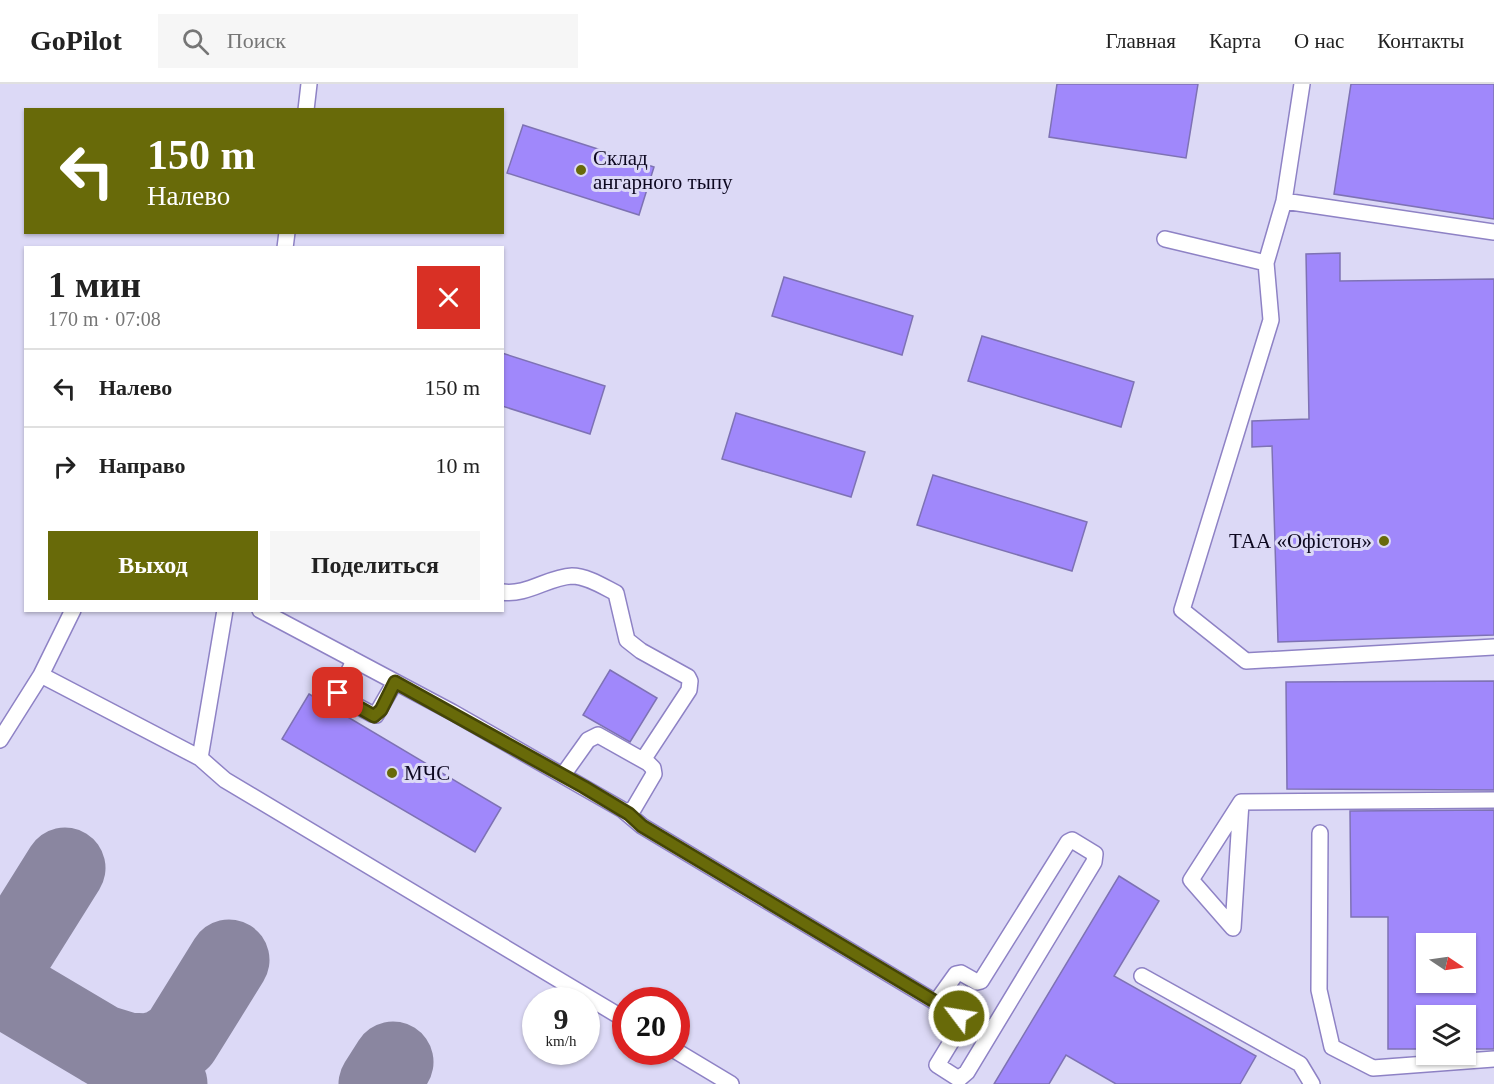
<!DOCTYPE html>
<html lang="ru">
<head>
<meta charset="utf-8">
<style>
  body { margin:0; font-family:Georgia,serif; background:#f6f6f6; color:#222; height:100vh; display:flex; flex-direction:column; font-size:22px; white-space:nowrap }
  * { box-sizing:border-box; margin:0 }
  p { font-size:20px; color:#767676 }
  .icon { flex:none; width:33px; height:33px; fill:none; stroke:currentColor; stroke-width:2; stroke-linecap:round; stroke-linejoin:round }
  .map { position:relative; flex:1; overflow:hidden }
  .drawer { position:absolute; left:24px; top:162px; width:480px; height:366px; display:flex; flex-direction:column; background:#fff; border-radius:0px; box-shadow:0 2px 4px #0004 }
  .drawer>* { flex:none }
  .banner { position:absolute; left:24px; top:24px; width:480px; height:126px; border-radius:0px; box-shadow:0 2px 4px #0004; background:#686a09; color:#fff; overflow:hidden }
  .needle { width:39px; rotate:103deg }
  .controls { position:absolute; left:1416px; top:849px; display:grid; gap:12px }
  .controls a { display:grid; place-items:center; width:60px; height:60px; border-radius:0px; background:#fff; box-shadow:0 2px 4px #0004; font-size:30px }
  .speed { position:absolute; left:522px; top:903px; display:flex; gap:12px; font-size:30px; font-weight:700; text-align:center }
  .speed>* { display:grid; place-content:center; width:78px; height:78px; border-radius:50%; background:#fff; box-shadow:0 2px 4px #0004; line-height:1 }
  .speed small { font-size:15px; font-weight:400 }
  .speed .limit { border:9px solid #d22; background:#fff; color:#111 }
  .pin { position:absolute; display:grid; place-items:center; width:51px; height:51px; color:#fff; margin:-26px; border-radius:12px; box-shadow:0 3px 9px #0006 }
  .me { position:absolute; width:66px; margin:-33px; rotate:301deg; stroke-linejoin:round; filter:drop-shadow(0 0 4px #0008) }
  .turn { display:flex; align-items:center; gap:21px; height:126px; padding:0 24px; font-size:27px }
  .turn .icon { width:78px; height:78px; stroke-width:2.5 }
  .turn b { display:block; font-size:42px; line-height:51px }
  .round { display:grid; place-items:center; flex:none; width:63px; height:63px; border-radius:0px; background:#f6f6f6 }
  .summary { display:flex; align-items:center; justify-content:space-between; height:102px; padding:0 24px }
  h1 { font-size:36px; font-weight:700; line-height:45px }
  .button { display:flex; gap:12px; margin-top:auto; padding:12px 24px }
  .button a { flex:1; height:69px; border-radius:0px; background:#686a09; color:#fff; font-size:24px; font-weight:700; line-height:69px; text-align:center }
  .button a+a { background:#f6f6f6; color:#222 }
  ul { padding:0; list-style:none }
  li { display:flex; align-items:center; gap:18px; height:78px; padding:0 24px; border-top:2px solid #e0e0e0 }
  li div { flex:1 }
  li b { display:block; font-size:22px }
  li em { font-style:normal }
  header { display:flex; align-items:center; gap:36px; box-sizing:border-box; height:84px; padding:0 30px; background:#fff; border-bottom:2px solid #e0e0e0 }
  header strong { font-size:28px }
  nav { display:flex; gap:33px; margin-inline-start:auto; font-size:21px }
  .search { width:420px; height:54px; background:#f6f6f6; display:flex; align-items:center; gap:15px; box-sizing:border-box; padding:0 21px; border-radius:0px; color:#767676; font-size:22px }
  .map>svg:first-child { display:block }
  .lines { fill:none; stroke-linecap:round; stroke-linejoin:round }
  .taxiway { stroke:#8a86a0; stroke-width:81 }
  .building { fill:#a088fb; stroke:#7e72b4; stroke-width:1.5; fill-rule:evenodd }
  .lane-casing { stroke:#8e82c5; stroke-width:18 }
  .lane { stroke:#fff; stroke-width:15 }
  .route-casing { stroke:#444506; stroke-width:15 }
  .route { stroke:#686a09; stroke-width:10 }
  .poi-dot { fill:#686a09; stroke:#dcd9f6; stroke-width:2 }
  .labels { text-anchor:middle; stroke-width:6; stroke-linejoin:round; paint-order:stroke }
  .poi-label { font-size:21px; fill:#0d0820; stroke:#dcd9f6; text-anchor:start }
</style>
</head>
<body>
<header>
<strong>GoPilot</strong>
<div class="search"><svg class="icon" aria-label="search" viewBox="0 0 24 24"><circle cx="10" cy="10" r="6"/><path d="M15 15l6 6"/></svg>Поиск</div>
<nav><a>Главная</a><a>Карта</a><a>О нас</a><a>Контакты</a></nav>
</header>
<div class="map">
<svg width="1494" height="1000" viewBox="0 0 1494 1000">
  <rect width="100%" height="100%" fill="#dcd9f6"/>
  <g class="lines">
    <path class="taxiway" d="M 0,875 L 13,867 L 65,784
      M 0,901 L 167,1000
      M 101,961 L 127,969 L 147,970 L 163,966 L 180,955 L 229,876
      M 379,1000 L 393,978"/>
  </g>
  <path class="building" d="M 1057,0 L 1198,0 L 1186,74 L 1049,53 Z
    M 1351,0 L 1494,0 L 1494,135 L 1334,110 Z
    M 523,41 L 654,83 L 639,131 L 507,89 Z
    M 1340,169 L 1340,197 L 1494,195 L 1494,551 L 1278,558 L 1272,362 L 1252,363 L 1252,337 L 1309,335 L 1306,170 Z
    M 784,193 L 913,232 L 902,271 L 772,232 Z
    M 982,252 L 1134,298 L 1121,343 L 968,297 Z
    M 502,269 L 605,302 L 590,350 L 502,322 Z
    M 736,329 L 865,368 L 851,413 L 722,375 Z
    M 933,391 L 1087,438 L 1072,487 L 917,441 Z
    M 610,586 L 657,614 L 630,658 L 583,631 Z
    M 1494,597 L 1494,706 L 1287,705 L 1286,598 Z
    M 309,610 L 501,724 L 475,768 L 282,655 Z
    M 1494,726 L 1494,965 L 1466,965 L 1466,932 L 1426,932 L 1426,965 L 1388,965 L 1388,833 L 1351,833 L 1350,727 ZM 1426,860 L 1466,860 L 1466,898 L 1426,898 Z
    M 1119,792 L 1159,817 L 1114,892 L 1256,972 L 1240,1000 L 1116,1000 L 1066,971 L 1049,1000 L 994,1000 Z"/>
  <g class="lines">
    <g class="lane-casing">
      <path id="lane" d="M 1302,0 L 1284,117 L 1266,179 L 1271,236 L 1182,526 L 1246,577 L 1494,563
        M 306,26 L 309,0
        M 1284,117 L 1494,148
        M 1165,155 L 1266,179
        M 285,164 L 287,148
        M 502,508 C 527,512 548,493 572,492 C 587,492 604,503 616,509 L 627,556 L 641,567 L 688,593 L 690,597 L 689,606 L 643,676
        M 260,526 L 452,628 L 623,726 L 628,728 L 634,724 L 654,690 L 653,684 L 648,679 L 598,651 L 588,656 L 563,691
        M 349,573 L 353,579 L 338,609 L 342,614 L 372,630 L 376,631 L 395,598
        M 41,591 L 73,526
        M 0,656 L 41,591 L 200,674 L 225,696 L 626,936
        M 200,674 L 225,526
        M 1241,718 L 1233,844 L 1191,796 Z
        M 1241,718 L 1494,716
        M 623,726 L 642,742 L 952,928 L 962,936 L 962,940 L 937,981 L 959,995 L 967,988 L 1094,778 L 1095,770 L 1072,756 L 1068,758 L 981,897 L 977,898 L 961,889 L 956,890 L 936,918
        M 1320,749 L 1319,906 L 1332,963 L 1373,984 L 1494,975
        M 1142,892 L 1300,980 L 1312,1000
        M 676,967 L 731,1000"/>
    </g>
    <use href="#lane" class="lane"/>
  </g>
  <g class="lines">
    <g class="route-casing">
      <path id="route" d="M 338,609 L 342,614 L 374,632 L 381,626 L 395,598 L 584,703 L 629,730 L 642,742 L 959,932"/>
    </g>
    <use href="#route" class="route"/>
  </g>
  <g class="poi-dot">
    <circle cx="581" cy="86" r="6"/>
    <circle cx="1384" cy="457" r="6"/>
    <circle cx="392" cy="689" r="6"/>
  </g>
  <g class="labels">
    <g class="poi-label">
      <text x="593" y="81">Склад<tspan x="593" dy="24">ангарного тыпу</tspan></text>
      <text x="1372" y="464" text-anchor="end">ТАА «Офістон»</text>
      <text x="404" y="696">МЧС</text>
    </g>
  </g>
</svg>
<div class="controls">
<a><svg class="needle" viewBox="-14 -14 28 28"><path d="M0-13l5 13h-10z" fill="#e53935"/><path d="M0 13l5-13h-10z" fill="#767676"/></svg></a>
<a><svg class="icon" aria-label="layers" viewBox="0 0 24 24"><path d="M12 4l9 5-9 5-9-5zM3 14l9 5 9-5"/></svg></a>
</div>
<div class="speed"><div>9<small>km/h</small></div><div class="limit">20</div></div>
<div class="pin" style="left:338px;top:609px;background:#d93025"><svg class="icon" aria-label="arrive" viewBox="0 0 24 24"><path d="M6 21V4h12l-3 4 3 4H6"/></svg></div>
<svg class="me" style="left:959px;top:932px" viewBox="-20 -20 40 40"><circle r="17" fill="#686a09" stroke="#fff" stroke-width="3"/><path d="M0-11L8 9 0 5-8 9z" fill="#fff"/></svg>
<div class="banner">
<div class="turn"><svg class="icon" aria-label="left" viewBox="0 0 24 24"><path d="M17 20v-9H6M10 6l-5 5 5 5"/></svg><div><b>150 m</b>Налево</div></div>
</div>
<section class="drawer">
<div class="summary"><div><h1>1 мин</h1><p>170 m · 07:08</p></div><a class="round" style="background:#d93025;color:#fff"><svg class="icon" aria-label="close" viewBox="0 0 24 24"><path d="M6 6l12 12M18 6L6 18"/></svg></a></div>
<ul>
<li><svg class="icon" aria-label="left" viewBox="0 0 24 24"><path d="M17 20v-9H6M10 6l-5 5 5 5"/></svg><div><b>Налево</b></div><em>150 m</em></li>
<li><svg class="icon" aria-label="right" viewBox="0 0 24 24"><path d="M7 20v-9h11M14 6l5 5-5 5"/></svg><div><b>Направо</b></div><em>10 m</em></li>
</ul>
<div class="button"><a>Выход</a><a>Поделиться</a></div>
</section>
</div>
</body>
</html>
